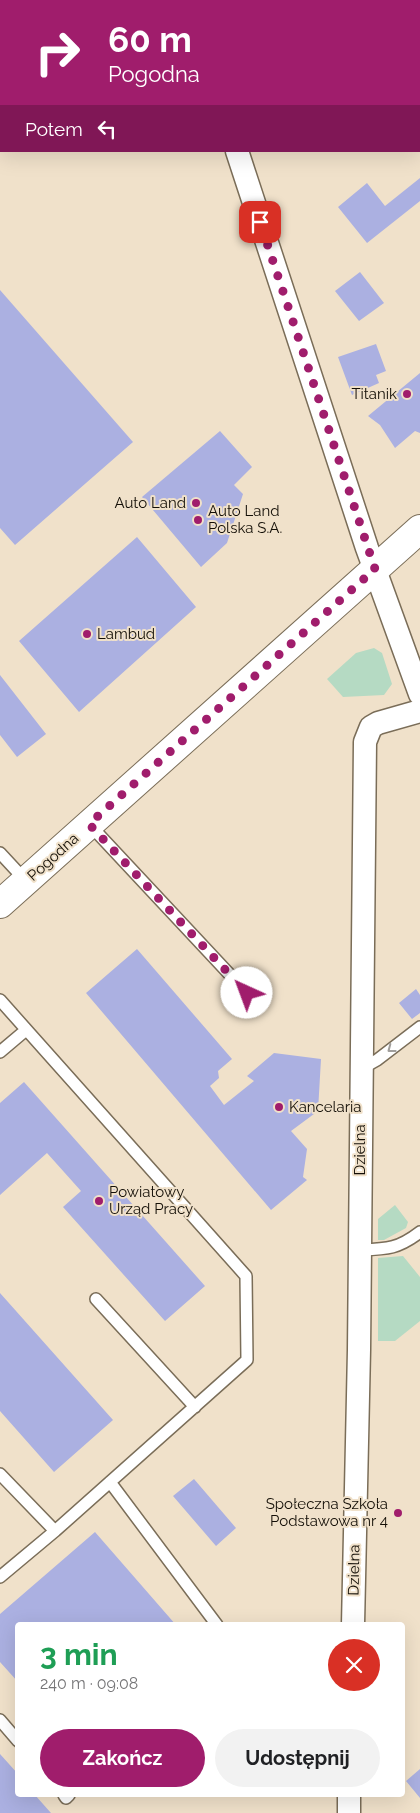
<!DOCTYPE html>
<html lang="pl">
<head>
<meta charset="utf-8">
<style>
  body { margin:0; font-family:Raleway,sans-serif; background:#f2f2f2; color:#202124; height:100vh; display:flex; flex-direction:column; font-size:19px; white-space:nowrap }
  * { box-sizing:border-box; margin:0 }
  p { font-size:16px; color:#757577 }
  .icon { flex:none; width:28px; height:28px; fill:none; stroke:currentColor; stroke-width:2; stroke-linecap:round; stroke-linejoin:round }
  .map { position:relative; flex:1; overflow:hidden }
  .panel { position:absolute; left:15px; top:1622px; width:390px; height:175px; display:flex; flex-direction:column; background:#fff; border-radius:5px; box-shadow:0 5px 20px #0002 }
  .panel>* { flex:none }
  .guide { position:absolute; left:0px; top:0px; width:420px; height:152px; box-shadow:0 5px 20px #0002; background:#a01d6c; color:#fff; overflow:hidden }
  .pin { position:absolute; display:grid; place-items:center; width:42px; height:42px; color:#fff; margin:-21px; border-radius:10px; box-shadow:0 2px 8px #0006 }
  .me { position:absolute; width:55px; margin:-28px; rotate:317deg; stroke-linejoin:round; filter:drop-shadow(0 0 4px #0008) }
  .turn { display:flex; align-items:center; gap:18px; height:105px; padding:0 25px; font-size:22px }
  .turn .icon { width:65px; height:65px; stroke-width:2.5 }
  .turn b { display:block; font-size:35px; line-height:42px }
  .then { display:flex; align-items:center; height:48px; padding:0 25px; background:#0003; gap:10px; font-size:19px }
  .round { display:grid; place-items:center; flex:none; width:52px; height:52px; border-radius:26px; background:#f2f2f2 }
  .head { display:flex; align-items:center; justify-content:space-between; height:85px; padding:0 25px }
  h1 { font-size:30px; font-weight:700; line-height:38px; color:#1e9e55 }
  .cta { display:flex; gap:10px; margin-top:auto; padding:10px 25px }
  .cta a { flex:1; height:58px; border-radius:30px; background:#a01d6c; color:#fff; font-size:20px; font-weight:700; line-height:58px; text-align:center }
  .cta a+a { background:#f2f2f2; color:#202124 }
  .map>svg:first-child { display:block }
  .green { fill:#b5dac3 }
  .building { fill:#abb0e1 }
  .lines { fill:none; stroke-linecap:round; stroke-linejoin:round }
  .service-casing { stroke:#7a6d58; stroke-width:14 }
  .minor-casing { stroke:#7a6d58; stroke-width:25 }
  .tertiary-casing { stroke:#7a6d58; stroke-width:30 }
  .service { stroke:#fff; stroke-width:11 }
  .minor { stroke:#fff; stroke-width:22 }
  .tertiary { stroke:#fff; stroke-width:28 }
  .oneway { stroke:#a19f9c }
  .route { stroke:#a01d6c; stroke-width:9; stroke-dasharray:0 16.2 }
  .poi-dot { fill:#a01d6c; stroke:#f0e1ca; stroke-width:2 }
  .labels { text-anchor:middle; stroke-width:4; stroke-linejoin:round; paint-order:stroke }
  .poi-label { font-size:15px; fill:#140f07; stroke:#f0e1ca; text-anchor:start }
  .street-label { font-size:15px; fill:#140f07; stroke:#f0e1ca }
</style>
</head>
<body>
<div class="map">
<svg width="420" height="1813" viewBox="0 0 420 1813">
  <rect width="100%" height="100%" fill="#f0e1ca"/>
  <path class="green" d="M 0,0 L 112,0 L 113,1 L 1,1 L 0,98 Z
    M 374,648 L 382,653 L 392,684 L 384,695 L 343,697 L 327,679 L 356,653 Z
    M 395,1205 L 408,1222 L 406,1228 L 384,1240 L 378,1240 L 378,1219 Z
    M 403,1256 L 420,1277 L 420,1321 L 395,1341 L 378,1341 L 378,1258 Z"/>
  <path class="building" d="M 420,178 L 420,201 L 367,243 L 338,207 L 367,183 L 385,206 Z
    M 360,272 L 384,303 L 359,321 L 335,291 Z
    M 0,290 L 133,442 L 15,545 L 0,528 Z
    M 376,344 L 386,371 L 376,375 L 379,383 L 352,395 L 338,357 Z
    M 420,373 L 420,433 L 415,431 L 395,448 L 380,425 L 368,416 Z
    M 220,431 L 252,467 L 234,485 L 243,494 L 227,543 L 201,567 L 142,497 Z
    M 137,537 L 196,607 L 79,712 L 19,641 Z
    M 0,675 L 46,734 L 17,757 L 0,735 Z
    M 137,949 L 232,1059 L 218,1071 L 219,1078 L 210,1086 L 224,1105 L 254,1081 L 247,1076 L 274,1053 L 321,1059 L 318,1111 L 291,1131 L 307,1149 L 303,1177 L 307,1180 L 271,1210 L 86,993 Z
    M 416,989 L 420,995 L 420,1013 L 412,1019 L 399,1003 Z
    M 24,1082 L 205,1286 L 165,1321 L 63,1207 L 81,1191 L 47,1153 L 0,1195 L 0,1103 Z
    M 0,1293 L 113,1420 L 54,1472 L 0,1411 Z
    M 194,1479 L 236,1528 L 216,1546 L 173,1496 Z
    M 95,1532 L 176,1625 L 18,1625 L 18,1682 L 0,1662 L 0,1614 Z
    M 0,1754 L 18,1774 L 18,1795 L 35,1795 L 51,1813 L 0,1813 Z
    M 420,1769 L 420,1798 L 406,1781 Z"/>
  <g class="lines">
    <g class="service-casing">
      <path id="service" d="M 0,112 L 1,112
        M 89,824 L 247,993
        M 0,853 L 26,881
        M 0,1000 L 246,1276 L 247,1360 L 55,1531 L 0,1577
        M 0,1052 L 26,1030
        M 361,1069 L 377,1060 L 420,1027
        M 360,1250 C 387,1249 398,1249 420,1232
        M 96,1299 L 195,1407
        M 0,1474 L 55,1531
        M 110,1482 L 217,1625
        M 0,1720 L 18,1741
        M 64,1795 L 66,1798 L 69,1795"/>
    </g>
    <g class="minor-casing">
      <path id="minor" d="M 167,0 L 167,1
        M 382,1 L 384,0
        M 237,151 L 367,548 L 420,694
        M 353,1625 L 359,1350 L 365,742 L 371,727 L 378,723 L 420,711
        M 349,1813 L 349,1795"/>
    </g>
    <g class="tertiary-casing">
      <path id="tertiary" d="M 0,904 L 420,529"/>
    </g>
    <use href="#service" class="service"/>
    <use href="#minor" class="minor"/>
    <use href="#tertiary" class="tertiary"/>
  </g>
  <defs><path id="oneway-chevron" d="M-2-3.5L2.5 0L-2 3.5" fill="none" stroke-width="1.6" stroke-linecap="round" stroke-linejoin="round" transform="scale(1.25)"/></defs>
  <use class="oneway" href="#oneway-chevron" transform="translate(391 1049) rotate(143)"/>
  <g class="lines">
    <path class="route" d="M 247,993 L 89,824 L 375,569 L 260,222"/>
  </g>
  <g class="poi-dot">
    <circle cx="407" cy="394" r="5"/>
    <circle cx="196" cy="503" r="5"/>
    <circle cx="198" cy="520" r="5"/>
    <circle cx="87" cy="634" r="5"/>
    <circle cx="279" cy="1107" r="5"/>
    <circle cx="99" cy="1201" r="5"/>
    <circle cx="398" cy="1513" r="5"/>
  </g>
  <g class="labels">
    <g class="poi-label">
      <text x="397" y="399" text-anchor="end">Titanik</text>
      <text x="186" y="508" text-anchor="end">Auto Land</text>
      <text x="208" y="516">Auto Land<tspan x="208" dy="17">Polska S.A.</tspan></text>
      <text x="97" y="639">Lambud</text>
      <text x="289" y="1112">Kancelaria</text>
      <text x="109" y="1197">Powiatowy<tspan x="109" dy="17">Urząd Pracy</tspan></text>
      <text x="388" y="1509" text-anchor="end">Społeczna Szkoła<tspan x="388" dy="17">Podstawowa nr 4</tspan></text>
    </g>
    <g class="street-label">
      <text transform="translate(53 857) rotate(-42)" y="5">Pogodna</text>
      <text transform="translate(360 1150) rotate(-90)" y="5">Dzielna</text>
      <text transform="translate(354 1570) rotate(-89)" y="5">Dzielna</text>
    </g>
  </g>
</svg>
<div class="pin" style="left:260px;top:222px;background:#d93025"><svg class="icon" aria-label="arrive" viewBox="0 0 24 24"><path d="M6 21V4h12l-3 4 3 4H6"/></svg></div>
<svg class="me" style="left:247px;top:993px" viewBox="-20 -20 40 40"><circle r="19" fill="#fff"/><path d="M0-13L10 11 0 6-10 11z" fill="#a01d6c"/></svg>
<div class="guide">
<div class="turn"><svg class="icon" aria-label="right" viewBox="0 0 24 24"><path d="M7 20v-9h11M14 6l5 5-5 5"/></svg><div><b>60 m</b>Pogodna</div></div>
<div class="then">Potem<svg class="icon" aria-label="left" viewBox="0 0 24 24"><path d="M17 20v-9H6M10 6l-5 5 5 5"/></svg></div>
</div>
<section class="panel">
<div class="head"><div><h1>3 min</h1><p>240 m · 09:08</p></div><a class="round" style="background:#d93025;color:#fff"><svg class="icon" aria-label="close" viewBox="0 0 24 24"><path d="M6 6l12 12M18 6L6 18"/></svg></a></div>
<div class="cta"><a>Zakończ</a><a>Udostępnij</a></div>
</section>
</div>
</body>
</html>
